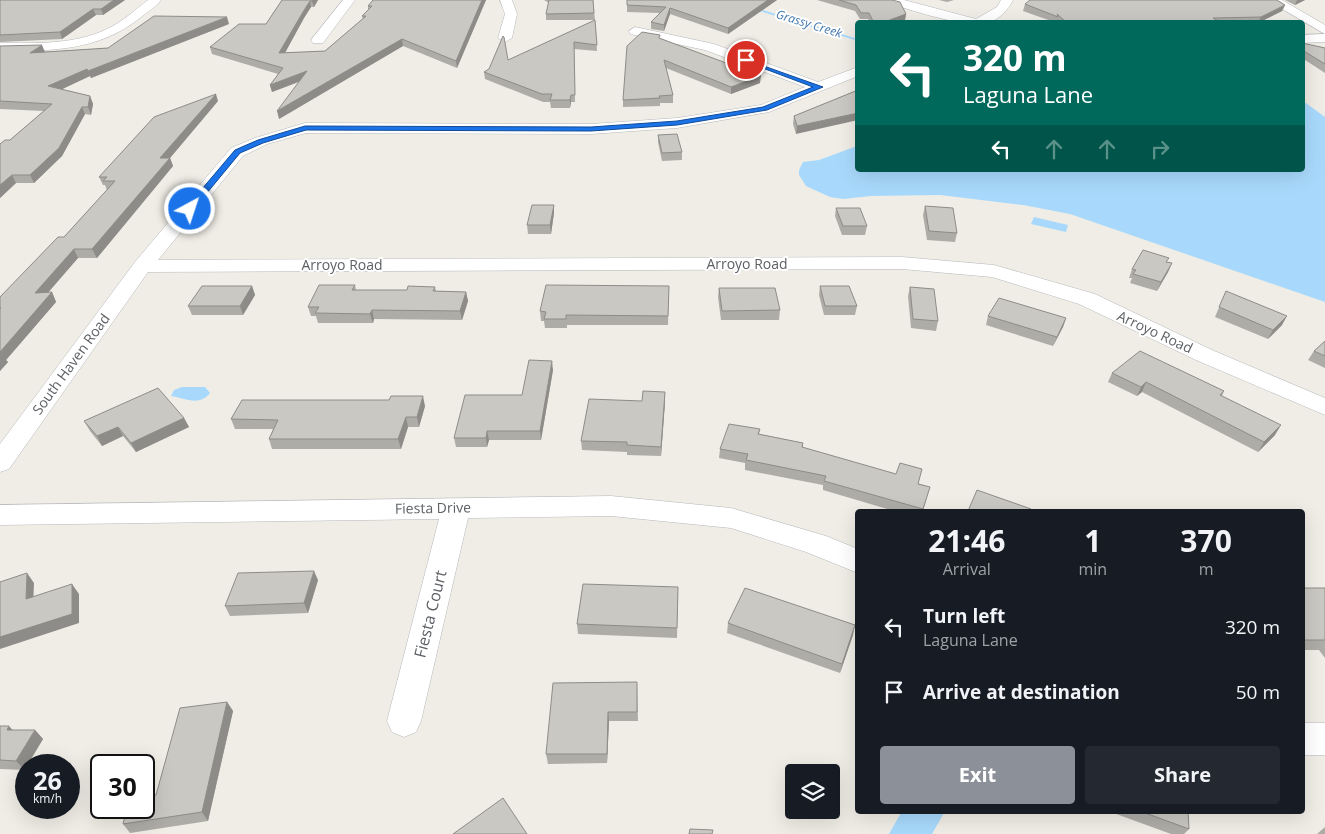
<!DOCTYPE html>
<html lang="en">
<head>
<meta charset="utf-8">
<style>
  body { margin:0; font-family:"Open Sans",sans-serif; background:#242831; color:#f1f3f6; height:100vh; display:flex; flex-direction:column; font-size:19px; white-space:nowrap }
  * { box-sizing:border-box; margin:0 }
  p { font-size:16px; color:#9ea1a6 }
  .icon { flex:none; width:28px; height:28px; fill:none; stroke:currentColor; stroke-width:2; stroke-linecap:round; stroke-linejoin:round }
  .map { position:relative; flex:1; overflow:hidden }
  .panel { position:absolute; left:855px; top:509px; width:450px; height:305px; display:flex; flex-direction:column; background:#171b24; border-radius:5px; box-shadow:0 5px 20px #0002 }
  .panel>* { flex:none }
  .top-card { position:absolute; left:855px; top:20px; width:450px; height:152px; border-radius:5px; box-shadow:0 5px 20px #0002; background:#00695c; color:#fff; overflow:hidden }
  .buttons { position:absolute; left:785px; top:764px; display:grid; gap:10px }
  .buttons a { display:grid; place-items:center; width:55px; height:55px; border-radius:5px; background:#171b24; box-shadow:0 5px 20px #0002; font-size:25px }
  .speed { position:absolute; left:15px; top:754px; display:flex; gap:10px; font-size:25px; font-weight:700; text-align:center }
  .speed>* { display:grid; place-content:center; width:65px; height:65px; border-radius:50%; background:#171b24; box-shadow:0 5px 20px #0002; line-height:1 }
  .speed small { font-size:12px; font-weight:400 }
  .speed .limit { border:2px solid #111; border-radius:8px; background:#fff; color:#111 }
  .pin { position:absolute; display:grid; place-items:center; width:42px; height:42px; color:#fff; margin:-21px; border:2px solid #fff; border-radius:50%; box-shadow:0 1px 5px #0007 }
  .me { position:absolute; width:55px; margin:-28px; rotate:40deg; stroke-linejoin:round; filter:drop-shadow(0 0 4px #0008) }
  .turn { display:flex; align-items:center; gap:18px; height:105px; padding:0 25px; font-size:22px }
  .turn .icon { width:65px; height:65px; stroke-width:2.5 }
  .turn b { display:block; font-size:35px; line-height:42px }
  .lanes { display:flex; align-items:center; height:48px; padding:0 25px; background:#0003; justify-content:center; gap:25px; direction:ltr }
  .lanes .off { opacity:.35 }
  .eta { display:flex; justify-content:space-evenly; align-items:center; height:85px; text-align:center }
  .eta b { font-size:30px; font-weight:700; line-height:35px }
  .action { display:flex; gap:10px; margin-top:auto; padding:10px 25px }
  .action a { flex:1; height:58px; border-radius:5px; background:#8c9099; color:#fff; font-size:20px; font-weight:700; line-height:58px; text-align:center }
  .action a+a { background:#242831; color:#f1f3f6 }
  ul { padding:0; list-style:none }
  li { display:flex; align-items:center; gap:15px; height:65px; padding:0 25px }
  li div { flex:1 }
  li b { display:block; font-size:19px }
  li em { font-style:normal }
  .map>svg:first-child { display:block }
  .water { fill:#a8d9fc }
  .lines { fill:none; stroke-linecap:round; stroke-linejoin:round }
  .stream { fill:#a8d9fc; fill-rule:evenodd }
  .street-casing { stroke:#b6b8bc; stroke-width:1 }
  .street { fill:#fff; fill-rule:evenodd }
  .wall { fill:#aeaca7 }
  .shaded-wall { fill:#8d8c88 }
  .building { fill:#cac8c2; stroke:#8d8c88 }
  .route { fill:#1a73e8; stroke:#114b97 }
  .labels { text-anchor:middle; stroke-width:4; stroke-linejoin:round; paint-order:stroke }
  .far-water-label { font-size:12px; font-style:italic; fill:#4479ae; stroke:#fff }
  .street-label { font-size:14px; fill:#5d6165; stroke:#fff }
  .near-street-label { font-size:16px; fill:#5d6165; stroke:#fff }
</style>
</head>
<body>
<div class="map">
<svg width="1325" height="834" viewBox="0 0 1325 834">
  <rect width="100%" height="100%" fill="#efede5"/>
  <path class="water" d="M 1303,101 L 1325,117 L 1325,302 L 1070,214 L 1023,205 L 940,195 L 871,196 L 843,199 L 830,197 L 806,186 L 799,175 L 799,170 L 803,162 L 819,160 L 857,146 L 858,170 L 1302,170 Z
    M 1034,217 L 1068,225 L 1066,232 L 1031,224 Z
    M 182,387 L 205,387 L 210,393 C 199,407 185,398 171,396 L 174,390 Z
    M 902,811 L 945,811 L 932,834 L 889,834 Z"/>
  <g class="lines">
    <path class="stream" d="M 753,7 L 858,39 L 858,41 L 753,9 Z"/>
    <g class="street-casing">
      <path id="street" d="M 148,0 L 161,0 C 156,7 147,12 140,18 C 98,51 52,51 0,51 L 0,43 C 35,43 75,45 107,29 C 122,22 135,10 148,0 Z
        M 343,0 L 355,0 L 323,43 L 313,43 L 311,40 Z
        M 500,0 L 512,0 L 517,14 L 512,38 L 505,42 L 498,38 L 505,14 Z
        M 884,0 L 904,0 L 976,19 L 997,7 L 1001,0 L 1013,0 C 1008,10 999,20 988,22 C 963,29 911,9 886,3 Z
        M 1267,0 L 1282,0 L 1325,25 L 1325,34 Z
        M 635,27 L 714,44 L 818,82 L 858,67 L 858,76 L 769,112 L 677,128 L 591,134 L 306,133 L 267,144 L 243,156 L 158,260 L 902,257 L 994,265 L 1095,294 L 1212,350 L 1325,398 L 1325,415 L 1196,360 L 1079,304 L 992,277 L 902,269 L 148,272 L 9,469 L 0,472 L 0,444 L 135,262 L 231,148 L 255,138 L 305,123 L 591,124 L 677,118 L 761,105 L 805,87 L 705,50 L 630,34 L 629,31 Z
        M 1325,34 L 1325,42 L 1302,43 L 1302,35 Z
        M 611,496 L 731,508 L 826,536 L 858,549 L 858,573 L 806,552 L 731,528 L 611,516 L 468,518 L 421,721 L 416,732 L 404,737 L 392,732 L 387,721 L 439,519 L 0,525 L 0,505 Z
        M 1302,723 L 1325,723 L 1325,755 L 1302,755 Z"/>
    </g>
    <use href="#street" class="street"/>
  </g>
  <path class="wall" d="M 0,0 L 125,0 L 103,15 L 96,15 L 62,39 L 0,42 Z
    M 282,0 L 318,0 L 314,7 L 311,7 L 304,18 L 285,53 L 325,51 L 363,19 L 362,16 L 368,10 L 368,6 L 373,0 L 486,0 L 457,68 L 403,46 L 279,119 L 299,82 L 272,92 L 270,85 L 278,74 L 212,54 L 210,47 L 266,24 Z
    M 544,0 L 593,0 L 595,20 L 546,20 L 546,14 L 549,3 Z
    M 627,0 L 777,0 L 728,34 L 670,14 L 664,31 L 651,29 L 651,22 L 660,13 L 627,12 Z
    M 817,0 L 892,0 L 906,14 L 905,20 L 899,22 L 870,22 L 868,19 L 860,19 L 855,11 Z
    M 939,0 L 954,0 L 947,2 Z
    M 1285,0 L 1305,0 L 1295,5 Z
    M 1025,4 L 1285,5 L 1282,11 L 1260,22 L 1058,22 L 1056,21 L 1056,22 L 1054,22 L 1023,11 Z
    M 595,20 L 597,51 L 574,49 L 575,102 L 571,102 L 570,108 L 551,108 L 550,102 L 543,102 L 485,79 L 484,72 Z
    M 229,24 L 91,78 L 90,76 L 61,89 L 90,96 L 93,104 L 91,115 L 85,114 L 62,156 L 34,183 L 16,183 L 0,198 L 10,140 L 44,111 L 0,109 L 0,46 L 45,52 L 44,52 L 108,48 Z
    M 660,38 L 760,83 L 731,94 L 666,68 L 673,95 L 673,103 L 660,103 L 660,106 L 623,107 L 623,100 Z
    M 1302,43 L 1325,48 L 1325,73 L 1302,58 Z
    M 858,90 L 796,134 L 793,124 L 794,116 Z
    M 218,101 L 170,158 L 173,166 L 97,258 L 78,258 L 48,292 L 52,292 L 56,302 L 6,360 L 8,362 L 0,371 L 0,297 L 64,237 L 107,190 L 105,185 L 103,185 L 99,177 Z
    M 658,135 L 682,152 L 682,160 L 662,161 L 658,142 Z
    M 554,205 L 554,213 L 551,234 L 528,234 L 527,225 Z
    M 925,206 L 957,233 L 955,242 L 927,240 L 923,215 Z
    M 836,208 L 867,226 L 865,235 L 842,235 L 835,216 Z
    M 1167,262 L 1172,263 L 1168,272 L 1157,291 L 1130,283 L 1132,278 L 1129,278 L 1132,269 Z
    M 355,285 L 356,290 L 407,290 L 435,287 L 436,291 L 466,292 L 468,301 L 462,320 L 374,319 L 373,323 L 318,323 L 316,316 L 311,316 L 308,307 Z
    M 252,286 L 255,295 L 243,315 L 192,315 L 188,306 Z
    M 669,286 L 668,325 L 567,325 L 567,328 L 545,328 L 544,321 L 541,321 L 540,311 Z
    M 820,286 L 857,306 L 855,315 L 824,315 L 819,295 Z
    M 910,287 L 938,321 L 936,331 L 911,328 L 908,296 Z
    M 719,288 L 780,310 L 779,320 L 721,320 L 718,297 Z
    M 1226,291 L 1282,325 L 1268,339 L 1215,317 Z
    M 988,316 L 1066,318 L 1063,327 L 1053,346 L 986,325 Z
    M 1325,341 L 1325,368 L 1308,360 L 1314,351 Z
    M 553,370 L 541,440 L 489,440 L 487,447 L 456,447 L 454,438 L 522,395 Z
    M 1112,373 L 1224,391 L 1222,396 L 1275,435 L 1258,452 L 1142,392 L 1137,396 L 1108,382 Z
    M 665,392 L 665,402 L 661,456 L 627,455 L 627,452 L 582,450 L 581,441 L 642,401 Z
    M 425,406 L 419,427 L 408,427 L 401,449 L 272,449 L 269,439 L 273,429 L 235,429 L 231,419 Z
    M 184,418 L 189,427 L 136,452 L 123,436 L 102,446 L 90,431 L 84,421 Z
    M 760,429 L 759,434 L 803,443 L 803,448 L 930,487 L 923,511 L 894,511 L 823,490 L 823,485 L 745,470 L 745,463 L 719,458 L 720,449 Z
    M 318,580 L 308,613 L 230,616 L 225,606 Z
    M 678,587 L 677,638 L 578,634 L 577,624 Z
    M 1302,588 L 1325,588 L 1325,658 L 1319,650 L 1302,650 Z
    M 728,623 L 853,635 L 840,673 L 727,633 Z
    M 637,682 L 638,721 L 609,721 L 607,763 L 548,764 L 546,754 Z
    M 227,702 L 233,711 L 208,821 L 130,833 L 123,824 L 156,795 Z
    M 0,726 L 13,730 L 35,730 L 43,739 L 25,770 L 0,769 Z
    M 1108,811 L 1188,811 L 1189,829 L 1184,834 L 1171,834 Z
    M 1325,827 L 1325,834 L 1317,834 Z"/>
  <path class="shaded-wall" d="M 114,0 L 125,0 L 103,15 L 101,9 Z
    M 313,0 L 318,0 L 314,7 L 312,1 Z
    M 482,0 L 486,0 L 457,68 L 456,61 Z
    M 768,0 L 777,0 L 728,34 L 728,28 Z
    M 1297,0 L 1305,0 L 1295,5 Z
    M 310,1 L 311,7 L 304,18 L 281,60 L 279,53 L 303,12 Z
    M 1285,5 L 1282,11 L 1260,22 L 1258,22 L 1261,17 Z
    M 670,8 L 670,14 L 664,31 L 664,25 Z
    M 93,9 L 96,15 L 62,39 L 60,32 Z
    M 906,14 L 905,20 L 899,22 L 887,22 L 887,21 Z
    M 227,17 L 229,24 L 91,78 L 88,71 Z
    M 402,39 L 403,46 L 279,119 L 277,111 Z
    M 42,45 L 45,52 L 33,60 L 30,53 Z
    M 87,69 L 90,76 L 52,94 L 48,86 Z
    M 307,71 L 308,78 L 272,92 L 270,85 Z
    M 761,76 L 760,83 L 731,94 L 731,87 Z
    M 216,94 L 218,101 L 170,158 L 173,166 L 97,258 L 92,249 L 160,158 Z
    M 571,95 L 571,102 L 570,108 L 570,100 Z
    M 90,96 L 93,104 L 91,115 L 88,107 Z
    M 82,107 L 85,114 L 62,156 L 34,183 L 30,175 Z
    M 858,113 L 858,120 L 796,134 L 797,126 Z
    M 12,175 L 16,183 L 0,198 L 0,185 Z
    M 554,205 L 554,213 L 551,234 L 550,225 Z
    M 74,249 L 78,258 L 40,302 L 35,293 Z
    M 1172,263 L 1168,272 L 1157,291 L 1161,282 Z
    M 252,286 L 255,295 L 243,315 L 240,306 Z
    M 52,292 L 56,302 L 6,360 L 8,362 L 0,371 L 0,352 Z
    M 466,292 L 468,301 L 462,320 L 460,311 Z
    M 372,310 L 374,319 L 373,323 L 370,314 Z
    M 1287,316 L 1282,325 L 1268,339 L 1273,330 Z
    M 1066,318 L 1063,327 L 1053,346 L 1057,337 Z
    M 552,361 L 553,370 L 541,440 L 540,431 Z
    M 1146,382 L 1142,392 L 1137,396 L 1141,387 Z
    M 665,392 L 665,402 L 661,456 L 661,447 Z
    M 423,396 L 425,406 L 419,427 L 417,417 Z
    M 406,417 L 408,427 L 401,449 L 398,439 Z
    M 184,418 L 189,427 L 136,452 L 131,443 Z
    M 1281,425 L 1275,435 L 1258,452 L 1264,442 Z
    M 118,427 L 123,436 L 102,446 L 97,436 Z
    M 487,431 L 489,440 L 487,447 L 486,438 Z
    M 314,571 L 318,580 L 308,613 L 304,603 Z
    M 27,573 L 34,583 L 33,608 L 26,599 Z
    M 72,584 L 79,594 L 79,623 L 0,649 L 0,637 Z
    M 855,625 L 853,635 L 840,673 L 842,664 Z
    M 227,702 L 233,711 L 208,821 L 202,812 Z
    M 608,712 L 609,721 L 607,763 L 607,754 Z
    M 9,726 L 17,735 L 7,730 Z
    M 35,730 L 43,739 L 27,765 L 26,765 L 25,770 L 16,761 Z"/>
  <path class="building" d="M 0,0 L 114,0 L 101,9 L 93,9 L 60,32 L 0,35 Z
    M 282,0 L 313,0 L 312,1 L 310,1 L 303,12 L 279,53 L 325,51 L 366,16 L 362,16 L 372,6 L 368,6 L 373,0 L 482,0 L 456,61 L 402,39 L 277,111 L 307,71 L 270,85 L 283,68 L 210,47 L 239,24 L 266,24 Z
    M 549,0 L 593,0 L 594,13 L 546,14 Z
    M 627,0 L 768,0 L 728,28 L 670,8 L 664,25 L 651,22 L 666,7 L 627,5 Z
    M 839,0 L 892,0 L 900,2 L 906,14 L 887,21 L 873,21 L 869,13 L 861,13 L 856,5 Z
    M 1030,0 L 1277,0 L 1285,5 L 1261,17 L 1213,18 L 1220,22 L 1066,22 L 1057,14 L 1058,17 L 1025,4 Z
    M 154,16 L 227,17 L 88,71 L 87,69 L 48,86 L 90,96 L 88,107 L 82,107 L 59,148 L 30,175 L 12,175 L 0,185 L 0,144 L 5,140 L 10,140 L 52,104 L 0,101 L 0,46 L 42,45 L 30,53 L 108,48 Z
    M 595,20 L 597,45 L 574,42 L 575,95 L 571,95 L 570,100 L 550,100 L 552,94 L 542,94 L 484,72 L 489,69 L 503,36 L 504,37 L 508,60 Z
    M 642,32 L 660,35 L 659,38 L 761,76 L 731,87 L 664,60 L 673,95 L 659,96 L 660,98 L 623,100 L 627,46 Z
    M 1302,43 L 1325,48 L 1325,64 L 1302,50 Z
    M 858,90 L 858,113 L 797,126 L 794,116 Z
    M 216,94 L 160,158 L 170,158 L 92,249 L 74,249 L 35,293 L 52,292 L 0,352 L 0,309 L 1,308 L 0,308 L 0,297 L 58,237 L 64,237 L 115,181 L 103,181 L 107,177 L 99,177 L 154,117 Z
    M 677,134 L 682,152 L 662,153 L 658,135 Z
    M 532,205 L 554,205 L 550,225 L 527,225 Z
    M 925,206 L 953,208 L 957,233 L 929,231 Z
    M 836,208 L 860,208 L 867,226 L 843,226 Z
    M 1143,250 L 1169,258 L 1166,262 L 1172,263 L 1161,282 L 1133,274 L 1136,270 L 1132,269 Z
    M 319,285 L 355,285 L 352,290 L 407,290 L 408,286 L 435,287 L 433,291 L 466,292 L 460,311 L 372,310 L 370,314 L 315,313 L 319,307 L 308,307 Z
    M 546,285 L 669,286 L 668,316 L 566,315 L 566,319 L 544,319 L 546,312 L 540,311 Z
    M 202,286 L 252,286 L 240,306 L 188,306 Z
    M 820,286 L 849,286 L 857,306 L 825,306 Z
    M 910,287 L 934,289 L 938,321 L 913,319 Z
    M 719,288 L 775,288 L 780,310 L 722,311 Z
    M 1226,291 L 1287,316 L 1273,330 L 1219,307 Z
    M 999,298 L 1066,318 L 1057,337 L 988,316 Z
    M 1325,341 L 1325,356 L 1314,351 Z
    M 1140,351 L 1224,391 L 1220,395 L 1281,425 L 1264,442 L 1146,382 L 1141,387 L 1112,373 Z
    M 529,360 L 552,361 L 540,431 L 487,431 L 486,438 L 454,438 L 465,395 L 522,395 Z
    M 158,388 L 184,418 L 131,443 L 118,427 L 97,436 L 84,421 Z
    M 643,391 L 665,392 L 661,447 L 627,445 L 627,442 L 581,441 L 589,399 L 642,401 Z
    M 391,396 L 423,396 L 417,417 L 406,417 L 398,439 L 269,439 L 278,420 L 231,419 L 242,400 L 389,400 Z
    M 729,424 L 760,429 L 758,434 L 803,443 L 802,447 L 896,474 L 900,463 L 922,469 L 918,484 L 930,487 L 923,509 L 824,481 L 826,476 L 746,460 L 748,454 L 720,449 Z
    M 977,490 L 1031,509 L 1030,511 L 968,511 Z
    M 314,571 L 304,603 L 225,606 L 238,573 Z
    M 27,573 L 26,599 L 72,584 L 72,614 L 0,637 L 0,582 Z
    M 583,584 L 678,587 L 677,628 L 577,624 Z
    M 745,588 L 855,625 L 842,664 L 728,623 Z
    M 1302,588 L 1325,588 L 1325,640 L 1302,640 L 1302,605 L 1303,605 L 1302,604 Z
    M 637,682 L 637,712 L 608,712 L 607,754 L 546,754 L 553,683 Z
    M 227,702 L 202,812 L 123,824 L 127,808 L 144,808 L 144,797 L 156,795 L 180,708 Z
    M 0,726 L 9,726 L 7,730 L 35,730 L 16,761 L 0,760 Z
    M 503,798 L 527,834 L 453,834 Z
    M 1140,811 L 1188,811 L 1189,829 Z
    M 690,829 L 713,830 L 712,834 L 689,834 Z"/>
  <path class="route" d="M 744,59 L 823,87 L 767,110 L 677,125 L 591,131 L 306,130 L 263,143 L 240,153 L 192,211 L 185,209 L 235,150 L 258,140 L 305,126 L 591,127 L 677,121 L 763,107 L 813,87 L 744,61 Z"/>
  <g class="labels">
    <g class="far-water-label">
      <text transform="translate(809 24) rotate(17)" y="4">Grassy Creek</text>
    </g>
    <g class="street-label">
      <text x="747" y="269">Arroyo Road</text>
      <text x="342" y="270">Arroyo Road</text>
      <text transform="translate(1155 332) rotate(25)" y="5">Arroyo Road</text>
      <text transform="translate(71 364) rotate(-54)" y="5">South Haven Road</text>
      <text transform="translate(433 508) rotate(-1)" y="5">Fiesta Drive</text>
    </g>
    <g class="near-street-label">
      <text transform="translate(430 614) rotate(-76)" y="6">Fiesta Court</text>
    </g>
  </g>
</svg>
<div class="buttons">
<a><svg class="icon" aria-label="layers" viewBox="0 0 24 24"><path d="M12 4l9 5-9 5-9-5zM3 14l9 5 9-5"/></svg></a>
</div>
<div class="speed"><div>26<small>km/h</small></div><div class="limit">30</div></div>
<div class="pin" style="left:746px;top:60px;background:#d93025"><svg class="icon" aria-label="arrive" viewBox="0 0 24 24"><path d="M6 21V4h12l-3 4 3 4H6"/></svg></div>
<svg class="me" style="left:190px;top:209px" viewBox="-20 -20 40 40"><circle r="17" fill="#1a73e8" stroke="#fff" stroke-width="3"/><path d="M0-11L8 9 0 5-8 9z" fill="#fff"/></svg>
<div class="top-card">
<div class="turn"><svg class="icon" aria-label="left" viewBox="0 0 24 24"><path d="M17 20v-9H6M10 6l-5 5 5 5"/></svg><div><b>320 m</b>Laguna Lane</div></div>
<div class="lanes"><svg class="icon" aria-label="left" viewBox="0 0 24 24"><path d="M17 20v-9H6M10 6l-5 5 5 5"/></svg><svg class="icon off" aria-label="ahead" viewBox="0 0 24 24"><path d="M12 20V5M6 11l6-6 6 6"/></svg><svg class="icon off" aria-label="ahead" viewBox="0 0 24 24"><path d="M12 20V5M6 11l6-6 6 6"/></svg><svg class="icon off" aria-label="right" viewBox="0 0 24 24"><path d="M7 20v-9h11M14 6l5 5-5 5"/></svg></div>
</div>
<section class="panel">
<div class="eta">
<div><b>21:46</b><p>Arrival</p></div>
<div><b>1</b><p>min</p></div>
<div><b>370</b><p>m</p></div>
</div>
<ul>
<li><svg class="icon" aria-label="left" viewBox="0 0 24 24"><path d="M17 20v-9H6M10 6l-5 5 5 5"/></svg><div><b>Turn left</b><p>Laguna Lane</p></div><em>320 m</em></li>
<li><svg class="icon" aria-label="arrive" viewBox="0 0 24 24"><path d="M6 21V4h12l-3 4 3 4H6"/></svg><div><b>Arrive at destination</b></div><em>50 m</em></li>
</ul>
<div class="action"><a>Exit</a><a>Share</a></div>
</section>
</div>
</body>
</html>
